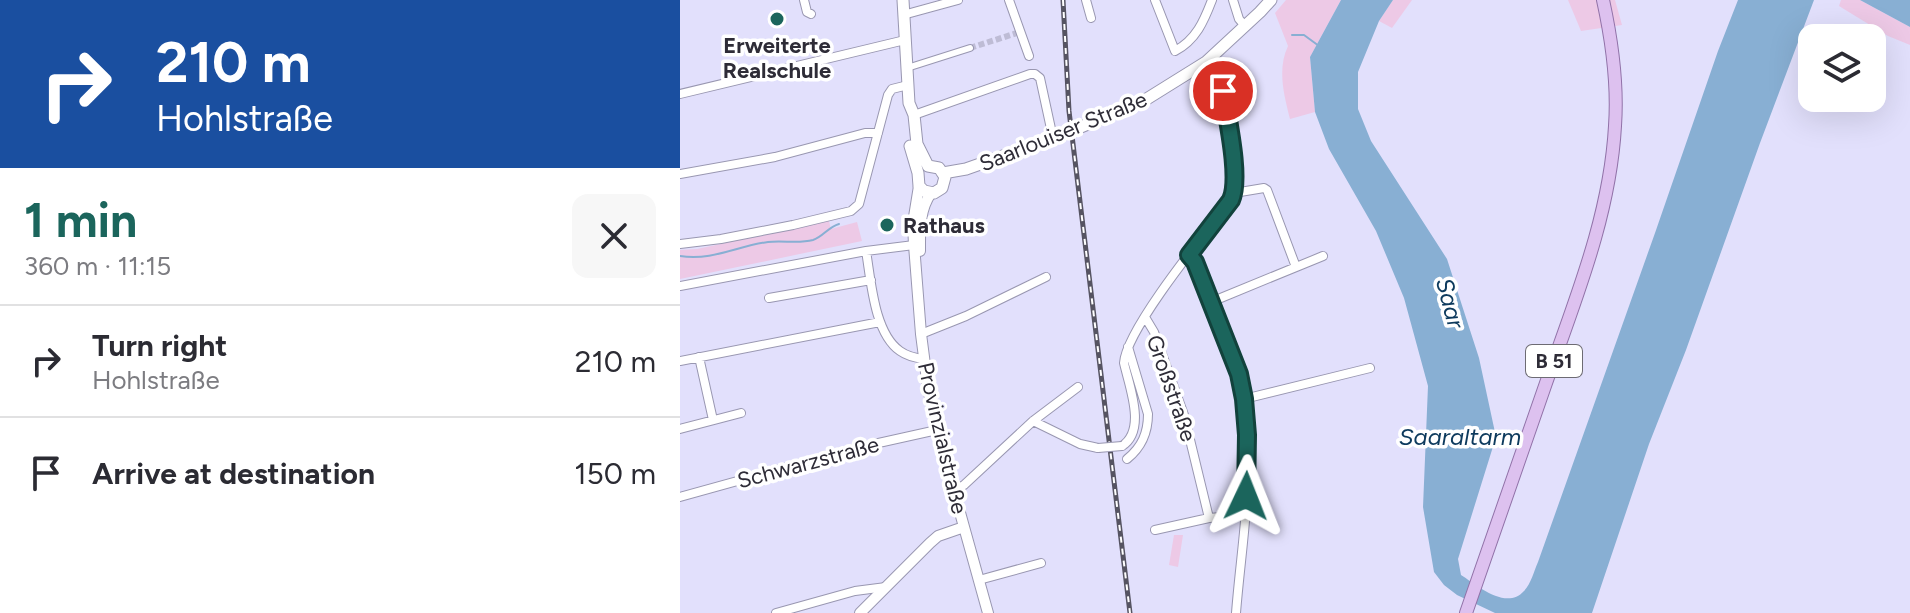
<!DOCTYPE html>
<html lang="en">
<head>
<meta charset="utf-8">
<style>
  body { margin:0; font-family:Figtree,sans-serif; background:#f7f7f7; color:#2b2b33; height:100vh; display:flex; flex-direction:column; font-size:30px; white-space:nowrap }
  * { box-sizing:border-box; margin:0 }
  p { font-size:26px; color:#7c7c81 }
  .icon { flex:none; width:44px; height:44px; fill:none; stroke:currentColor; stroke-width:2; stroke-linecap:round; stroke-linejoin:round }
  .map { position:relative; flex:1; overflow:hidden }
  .side { display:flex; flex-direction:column; background:#fff; width:680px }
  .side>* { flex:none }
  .guide { background:#1a4fa0; color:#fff; overflow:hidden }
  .fabs { position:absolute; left:1118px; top:24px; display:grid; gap:16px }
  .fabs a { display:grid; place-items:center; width:88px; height:88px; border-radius:16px; background:#fff; box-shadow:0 8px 32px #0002; font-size:40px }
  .pin { position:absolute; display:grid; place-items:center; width:68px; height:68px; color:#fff; margin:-34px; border:4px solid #fff; border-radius:50%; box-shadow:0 2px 8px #0007 }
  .me { position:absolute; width:88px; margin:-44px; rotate:2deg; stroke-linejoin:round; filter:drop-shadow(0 0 6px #0008) }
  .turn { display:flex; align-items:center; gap:28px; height:168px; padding:0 24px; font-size:36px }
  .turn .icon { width:104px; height:104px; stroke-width:2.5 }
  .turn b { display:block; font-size:56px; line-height:68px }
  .round { display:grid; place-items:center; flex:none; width:84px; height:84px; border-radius:16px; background:#f7f7f7 }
  .overview { display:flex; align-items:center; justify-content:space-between; height:136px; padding:0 24px }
  h1 { font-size:48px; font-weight:700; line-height:60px; color:#1b655c }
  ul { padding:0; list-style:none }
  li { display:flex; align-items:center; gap:24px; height:112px; padding:0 24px; border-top:2px solid #e1e1e2 }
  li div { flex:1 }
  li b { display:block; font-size:30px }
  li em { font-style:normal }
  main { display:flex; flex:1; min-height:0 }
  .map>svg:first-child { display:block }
  .green { fill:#edc9e6 }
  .water { fill:#88afd3 }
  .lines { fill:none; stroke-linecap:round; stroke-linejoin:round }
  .stream { stroke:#88afd3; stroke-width:2 }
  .pedestrian-tunnel { stroke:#bebcd5; stroke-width:6; stroke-dasharray:6 3; stroke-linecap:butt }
  .pedestrian-casing { stroke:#9997b1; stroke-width:8 }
  .minor-casing { stroke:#9997b1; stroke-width:10 }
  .tertiary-casing { stroke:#9997b1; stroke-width:12 }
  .secondary-casing { stroke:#9997b1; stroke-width:13 }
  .primary-casing { stroke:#9172a8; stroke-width:14 }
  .pedestrian { stroke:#fff; stroke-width:6 }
  .minor { stroke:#fff; stroke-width:8 }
  .tertiary { stroke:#fff; stroke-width:10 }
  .secondary { stroke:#fff; stroke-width:11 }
  .primary { stroke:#ddc1ef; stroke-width:12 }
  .rail-casing { stroke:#565462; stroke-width:5 }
  .rail { stroke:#fff; stroke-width:2; stroke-dasharray:6; stroke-linecap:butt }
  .minor-bridge-casing { stroke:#9997b1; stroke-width:10; stroke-linecap:butt }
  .minor-bridge { stroke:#fff; stroke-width:8 }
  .route-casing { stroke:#12423c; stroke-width:20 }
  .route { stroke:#1b655c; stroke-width:14 }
  .poi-dot { fill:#1b655c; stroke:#fff; stroke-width:3 }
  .labels { text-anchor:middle; stroke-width:7; stroke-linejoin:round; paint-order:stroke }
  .shield { fill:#fff; stroke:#6d6b73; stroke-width:2 }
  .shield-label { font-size:20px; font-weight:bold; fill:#2e2c37 }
  .poi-label { font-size:22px; font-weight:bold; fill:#2e2c37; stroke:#fff }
  .street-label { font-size:22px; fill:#2e2c37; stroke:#fff }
  .water-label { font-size:24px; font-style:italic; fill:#0d3a5d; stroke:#fff }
</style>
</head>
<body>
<main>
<section class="side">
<div class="guide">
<div class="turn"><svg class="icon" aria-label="right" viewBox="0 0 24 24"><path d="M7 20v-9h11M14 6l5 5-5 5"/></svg><div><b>210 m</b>Hohlstraße</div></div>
</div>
<div class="overview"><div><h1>1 min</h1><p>360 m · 11:15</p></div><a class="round"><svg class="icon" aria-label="close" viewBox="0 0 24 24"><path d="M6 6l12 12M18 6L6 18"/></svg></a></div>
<ul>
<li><svg class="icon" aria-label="right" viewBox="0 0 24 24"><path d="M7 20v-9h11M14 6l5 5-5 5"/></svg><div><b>Turn right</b><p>Hohlstraße</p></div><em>210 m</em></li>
<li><svg class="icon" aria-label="arrive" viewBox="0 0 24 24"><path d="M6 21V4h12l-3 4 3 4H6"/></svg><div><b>Arrive at destination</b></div><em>150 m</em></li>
</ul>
</section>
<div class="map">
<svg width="1230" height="613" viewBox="0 0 1230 613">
  <rect width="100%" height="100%" fill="#e2e0fc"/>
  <path class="green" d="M 606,0 L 661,0 L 630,57 L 635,112 L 610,119 C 604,95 597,69 608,46 L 595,13 Z
    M 713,0 L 732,0 L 712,28 L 699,21 Z
    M 888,0 L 935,0 L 942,25 L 901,31 Z
    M 1161,0 L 1180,0 L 1230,27 L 1230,45 L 1208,36 L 1159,6 Z
    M 149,221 L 151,229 L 177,222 L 182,241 L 0,279 L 0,250 L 17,249 Z
    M 494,535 L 503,535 L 498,567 L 489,565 Z"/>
  <path class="water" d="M 661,0 L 713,0 L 699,21 L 678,72 L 678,109 L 691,141 L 767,259 L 799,358 L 816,437 L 778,559 L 781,575 C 797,585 826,611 844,591 C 851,584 854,571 858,562 L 975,233 L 1038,51 L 1058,0 L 1134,0 L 1080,143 L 1006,350 L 969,444 L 912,613 L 815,613 L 777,595 L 764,585 L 754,572 L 743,507 L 748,386 L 724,298 L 696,231 L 649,149 L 635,112 L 630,57 Z
    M 1180,0 L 1230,0 L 1230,27 Z"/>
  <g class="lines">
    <path class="stream" d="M 612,35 L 624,35 L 639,46
      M 0,256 C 33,261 57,246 88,242 C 103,240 118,244 133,240 C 143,237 148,227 159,224"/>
    <path class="pedestrian-tunnel" d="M 290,48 L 340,32"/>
    <g class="pedestrian-casing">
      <path id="pedestrian" d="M 227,68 L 290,48"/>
    </g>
    <g class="minor-casing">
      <path id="minor" d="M 124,0 L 127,12 L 131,14
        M 329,0 L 349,56
        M 406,0 L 411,18
        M 475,0 L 495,51 C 516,40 524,21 532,0
        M 553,0 L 559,19 L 565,26
        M 223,15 L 278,0
        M 0,94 L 225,40
        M 234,115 L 350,74 L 355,74 L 360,78 L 373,138
        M 0,174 L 95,157 L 185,133 L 198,133
        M 554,193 L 584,188 L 587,190 L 616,267
        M 0,244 L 41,239 L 113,225 L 171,211 L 179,204 L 208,95 L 212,89 L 228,85
        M 186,251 C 191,280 194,333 220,351 C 227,356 235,358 244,359
        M 509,255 L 515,262 C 529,298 550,339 559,376 C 579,452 562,536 556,613
        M 0,286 L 186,251 L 234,245
        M 89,298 L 191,280
        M 531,302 L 643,256
        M 465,317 L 474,332 L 504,415 L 529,518
        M 241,334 L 286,316 L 366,277
        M 19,357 L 33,420
        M 0,361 L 200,322
        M 564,399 L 690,368
        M 353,421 L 400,444 L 418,448
        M 0,429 L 61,413
        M 442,446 C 467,430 449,386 444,363 C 446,329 527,231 551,200 C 558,185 547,100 541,82 C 538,75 531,68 526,62
        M 447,459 C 462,447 468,433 468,414 L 448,347
        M 273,491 L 284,485 L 353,421 L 398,387
        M 0,497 L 176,448 L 257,430
        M 475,530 L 529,518 L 565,515
        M 299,580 L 361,563
        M 96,613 L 175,591 L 206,587"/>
    </g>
    <g class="tertiary-casing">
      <path id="tertiary" d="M 239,186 L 233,223 L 234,245 L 241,334 L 248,388 L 257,430 L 308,613
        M 240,251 C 240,231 239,210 251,193
        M 180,613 L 250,543 L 258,536 L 284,527"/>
    </g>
    <g class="secondary-casing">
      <path id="secondary" d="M 223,0 L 229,103 L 234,115 L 237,144 L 248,166
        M 230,146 L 238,173 L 239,186 L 244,191 L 254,193 L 262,188 L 265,177 L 259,168 L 248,166
        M 263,173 L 286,169 L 382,135 L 465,100 L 526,62 L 580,12 L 591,0"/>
    </g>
    <g class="primary-casing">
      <path id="primary" d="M 786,613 C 813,537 839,460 866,383 C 895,300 930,216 935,126 C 938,84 932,41 923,0"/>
    </g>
    <use href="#pedestrian" class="pedestrian"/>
    <use href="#minor" class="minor"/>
    <use href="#tertiary" class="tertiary"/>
    <use href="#secondary" class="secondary"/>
    <use href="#primary" class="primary"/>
    <g class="rail-casing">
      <path id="rail" d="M 383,0 L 389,111 L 450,613"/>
    </g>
    <use href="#rail" class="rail"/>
    <g class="minor-bridge-casing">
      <path id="minor-bridge" d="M 418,448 L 442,446"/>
    </g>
    <use href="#minor-bridge" class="minor-bridge"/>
  </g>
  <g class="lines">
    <g class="route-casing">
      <path id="route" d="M 543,91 C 547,117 561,178 551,200 L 509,255 L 515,262 L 559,374 L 564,399 L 567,435 L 566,496"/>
    </g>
    <use href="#route" class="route"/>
  </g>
  <g class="poi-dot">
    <circle cx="97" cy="19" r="8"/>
    <circle cx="207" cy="225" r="8"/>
  </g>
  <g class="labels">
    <rect class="shield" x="846" y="345" width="56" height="32" rx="6"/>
    <g class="shield-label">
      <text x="874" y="368">B 51</text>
    </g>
    <g class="poi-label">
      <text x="97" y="53">Erweiterte<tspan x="97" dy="25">Realschule</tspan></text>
      <text x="223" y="233" text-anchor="start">Rathaus</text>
    </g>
    <g class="street-label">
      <text transform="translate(383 131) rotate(-22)" y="8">Saarlouiser Straße</text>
      <text transform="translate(492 388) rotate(71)" y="8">Großstraße</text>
      <text transform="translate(263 438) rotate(77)" y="8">Provinzialstraße</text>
      <text transform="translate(128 462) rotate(-15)" y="8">Schwarzstraße</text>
    </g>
    <g class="water-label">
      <text transform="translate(770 303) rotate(75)" y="8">Saar</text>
      <text x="780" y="445">Saaraltarm</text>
    </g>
  </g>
</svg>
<div class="fabs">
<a><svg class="icon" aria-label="layers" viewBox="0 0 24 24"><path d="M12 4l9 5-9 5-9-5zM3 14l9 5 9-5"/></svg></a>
</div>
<div class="pin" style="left:543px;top:91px;background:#d93025"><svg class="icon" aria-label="arrive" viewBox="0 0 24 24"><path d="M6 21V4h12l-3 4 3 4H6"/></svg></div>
<svg class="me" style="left:566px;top:496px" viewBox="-20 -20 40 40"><path d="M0-17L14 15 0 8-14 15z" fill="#1b655c" stroke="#fff" stroke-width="4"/></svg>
</div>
</main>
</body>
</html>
